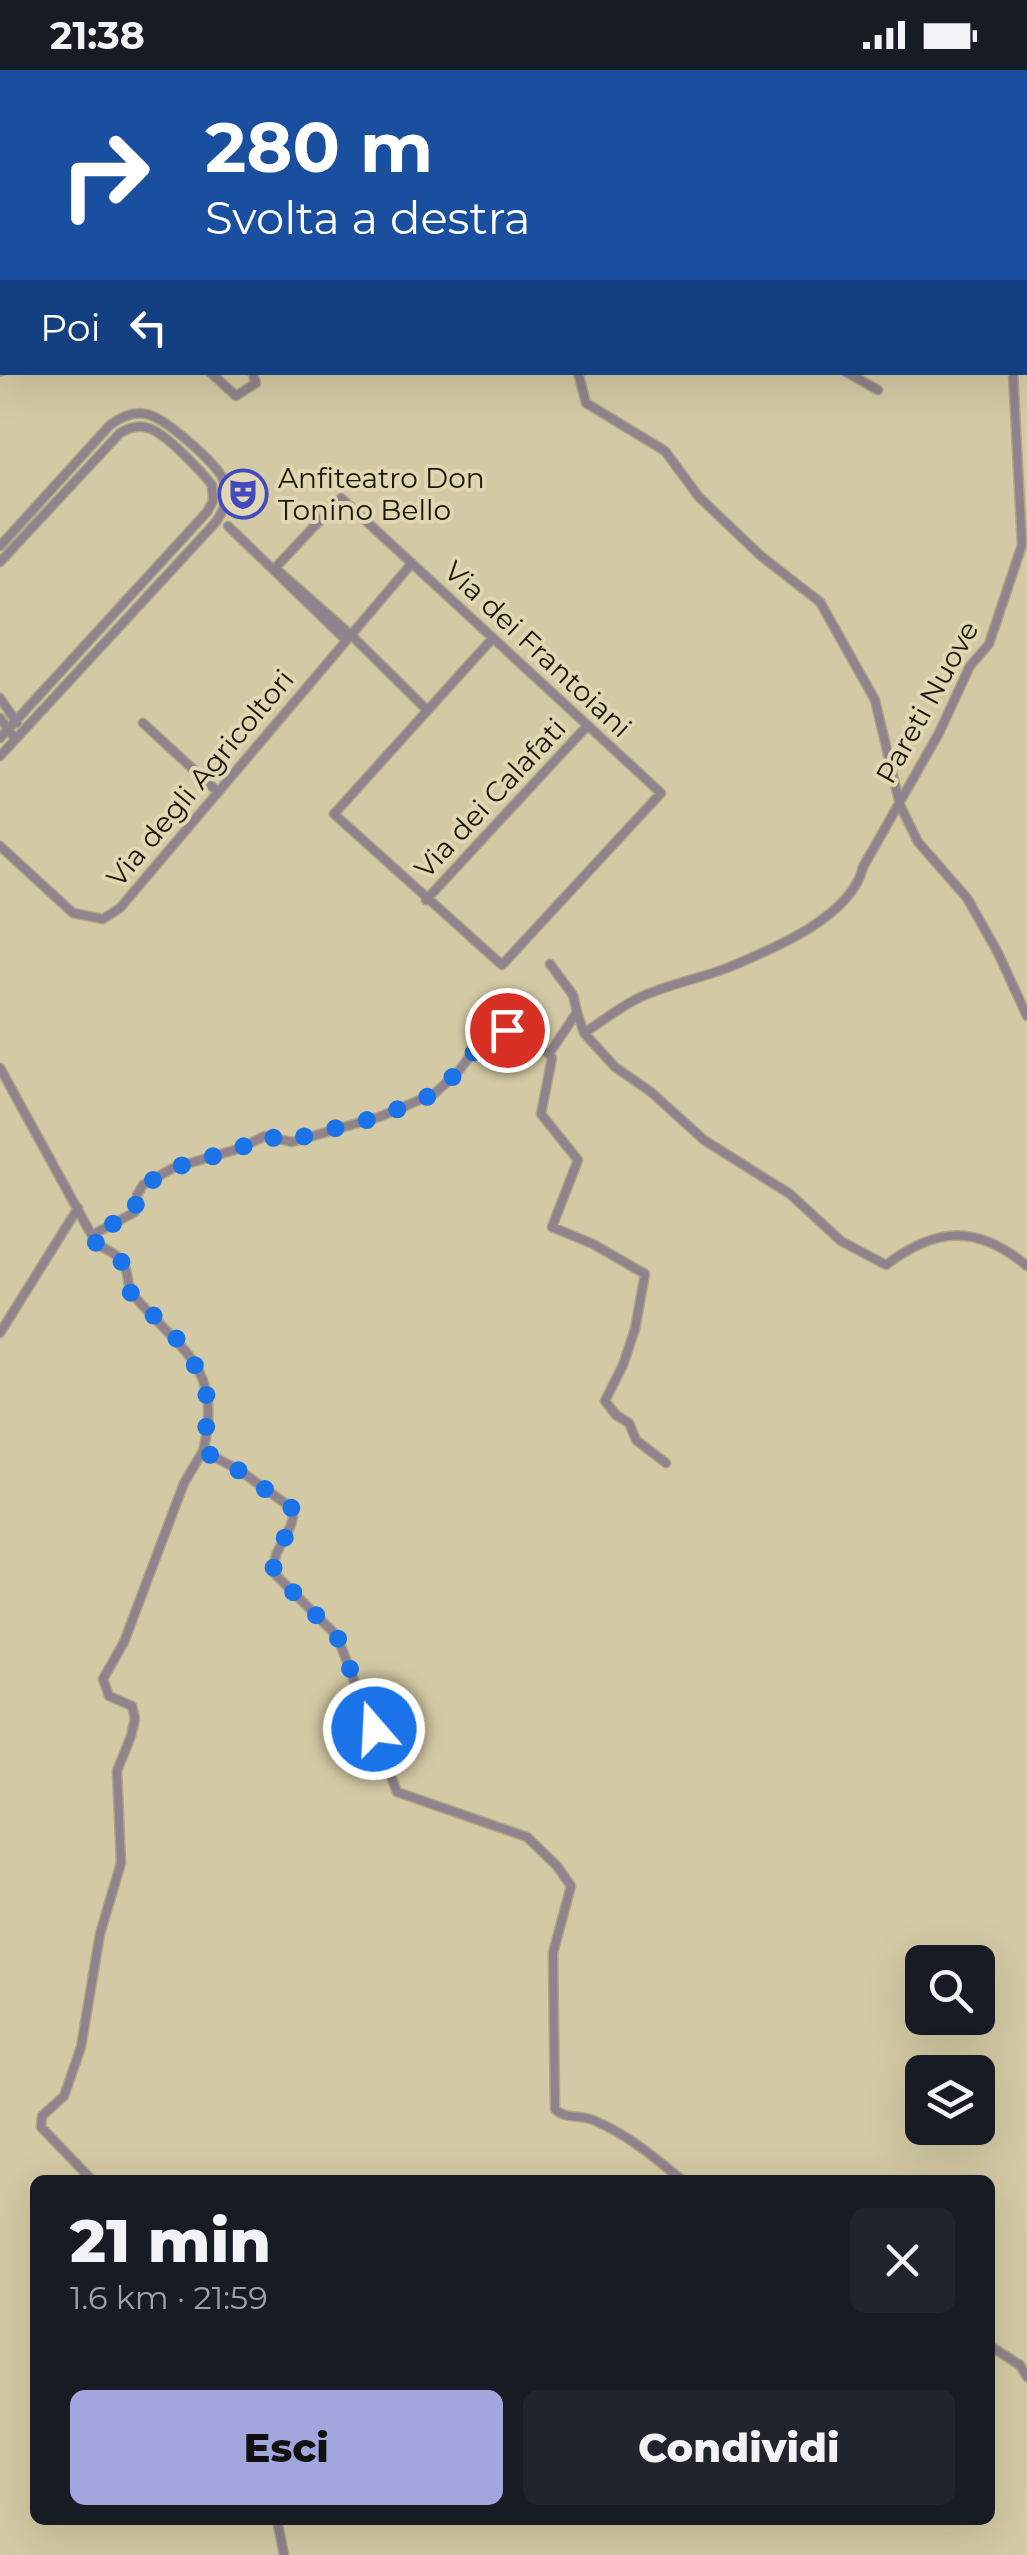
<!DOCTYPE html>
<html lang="it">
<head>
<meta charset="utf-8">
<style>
  body { margin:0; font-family:Montserrat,sans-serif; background:#20242c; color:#f1f3f6; height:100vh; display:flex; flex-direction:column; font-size:38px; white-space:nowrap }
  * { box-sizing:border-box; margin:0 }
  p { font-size:32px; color:#9ea1a6 }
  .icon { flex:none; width:55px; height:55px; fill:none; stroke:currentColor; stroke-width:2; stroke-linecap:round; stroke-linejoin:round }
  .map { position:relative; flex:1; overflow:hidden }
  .details { position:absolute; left:30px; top:2105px; width:965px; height:350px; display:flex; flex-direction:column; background:#171b24; border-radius:15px; box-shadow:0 10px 40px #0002 }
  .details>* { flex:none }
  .hud { position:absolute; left:0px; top:0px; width:1028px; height:305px; box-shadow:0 10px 40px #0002; background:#1a4fa0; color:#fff; overflow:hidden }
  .controls { position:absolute; left:905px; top:1875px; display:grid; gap:20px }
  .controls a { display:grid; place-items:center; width:90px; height:90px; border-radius:15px; background:#171b24; box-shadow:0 10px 40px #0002; font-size:50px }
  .pin { position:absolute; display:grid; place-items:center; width:85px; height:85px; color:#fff; margin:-42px; border:5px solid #fff; border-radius:50%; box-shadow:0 2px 10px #0007 }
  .me { position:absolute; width:110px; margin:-55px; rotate:341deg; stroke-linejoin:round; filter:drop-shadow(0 0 8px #0008) }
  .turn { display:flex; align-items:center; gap:35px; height:210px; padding:0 40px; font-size:45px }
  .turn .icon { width:130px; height:130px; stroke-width:2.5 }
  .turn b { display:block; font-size:70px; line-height:85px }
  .then { display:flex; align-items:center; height:95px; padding:0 40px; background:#0003; gap:20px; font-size:38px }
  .round { display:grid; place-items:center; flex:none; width:105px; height:105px; border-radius:15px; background:#20242c }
  .head { display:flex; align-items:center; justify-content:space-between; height:170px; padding:0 40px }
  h1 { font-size:60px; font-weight:800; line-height:75px }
  .action { display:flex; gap:20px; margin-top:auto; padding:20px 40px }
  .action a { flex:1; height:115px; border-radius:15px; background:#a3a6dd; color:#111; font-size:40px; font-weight:800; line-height:115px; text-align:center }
  .action a+a { background:#20242c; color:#f1f3f6 }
  .status { display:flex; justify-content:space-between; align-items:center; height:70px; padding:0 50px; background:#171b24; direction:ltr }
  .status svg { height:28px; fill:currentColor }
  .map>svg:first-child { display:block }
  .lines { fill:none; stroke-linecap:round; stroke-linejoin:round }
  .minor-casing { stroke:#aea685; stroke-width:11 }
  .major-casing { stroke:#aea685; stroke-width:14 }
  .highway-casing { stroke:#aea685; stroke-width:16 }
  .minor { stroke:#91838d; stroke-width:8 }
  .major { stroke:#61495b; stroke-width:10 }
  .highway { stroke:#50354a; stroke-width:12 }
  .rail-casing { stroke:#5d5741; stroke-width:6 }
  .rail { stroke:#e0d6b1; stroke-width:2.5; stroke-dasharray:8; stroke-linecap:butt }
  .route { stroke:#1a73e8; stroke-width:18; stroke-dasharray:0 32.4 }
  .labels { text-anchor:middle; stroke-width:8; stroke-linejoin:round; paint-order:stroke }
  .poi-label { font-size:28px; fill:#1c180a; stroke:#e0d6b1; text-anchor:start }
  .street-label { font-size:28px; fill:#1c180a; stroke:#e0d6b1 }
</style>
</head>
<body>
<div class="status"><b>21:38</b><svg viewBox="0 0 49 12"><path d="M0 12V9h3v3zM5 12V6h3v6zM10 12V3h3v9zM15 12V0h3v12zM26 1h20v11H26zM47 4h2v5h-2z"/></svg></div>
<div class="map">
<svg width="1027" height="2485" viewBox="0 0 1027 2485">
  <rect width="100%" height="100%" fill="#d3c9a4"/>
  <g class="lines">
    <g class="minor-casing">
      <path id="minor" d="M 808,0 L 811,2
        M 249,2 L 250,0
        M 339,2 L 340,0
        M 454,2 L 454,0
        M 1025,272 L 1027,268
        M 0,274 L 2,271
        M 210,302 L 236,326 L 256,313 L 252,302
        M 578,302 L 586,333 L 665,381 L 699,427 L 761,486 L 820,532 L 875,630 L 900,735 L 918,772 L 967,828 L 997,881 L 1027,946
        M 846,302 L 878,320
        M 228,456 L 346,570
        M 0,476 L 110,355 C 121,347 133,341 146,344 C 163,346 216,393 223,409 C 229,425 225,440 215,453 L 0,686
        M 0,492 L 120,363 C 130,357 140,354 151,359 C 168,366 200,400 212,415 L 213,431 L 207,442 L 0,668
        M 0,628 L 17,653
        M 427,640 L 351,565 L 275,498 L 341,428 L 661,723 L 502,895 L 334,744 L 492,569
        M 0,648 L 15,669
        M 143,653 L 218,722
        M 0,776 L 73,843 L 103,849 L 120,838 L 412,493
        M 426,830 L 587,656
        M 550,894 L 573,925 L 577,942
        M 584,963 L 615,997 L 651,1022 L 704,1070 L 790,1124 L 841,1171 L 886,1195 C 937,1156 978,1155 1027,1196
        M 549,984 L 552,988 L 541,1044 L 578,1090 L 552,1157 L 593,1174 L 645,1204 L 635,1259 L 623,1295 L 605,1331 L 616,1345 L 629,1353 L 636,1370 L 666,1393
        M 0,998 L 96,1173 C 104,1179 116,1183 122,1191 C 130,1201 125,1216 135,1227 C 181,1281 224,1298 203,1381 L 239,1400 L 293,1439 C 296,1462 270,1479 274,1503 L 337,1566 L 397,1722 L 527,1767 L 557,1796 L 571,1816 L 553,1883 L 555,2039 C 566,2050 580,2044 593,2050 C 627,2064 654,2087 682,2110
        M 92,1165 L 135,1142 L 137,1125 L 143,1115 L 173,1098 L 238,1079 L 265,1066 L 292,1072 L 379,1047 L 434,1024 L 458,1002 L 481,971 L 496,961 L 524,964 L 549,984 L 577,942 L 584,963 C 603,951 622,935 643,926 C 672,913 703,908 732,896 C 775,878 852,846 863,797 L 939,663 L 970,596 L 989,574 L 1022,475 L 1013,302
        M 0,1263 L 78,1138
        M 92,2110 L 41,2057 L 42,2046 L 64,2026 L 81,1977 L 100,1864 L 121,1793 L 117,1701 L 131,1666 L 135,1649 L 132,1636 L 109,1626 L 103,1609 L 124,1572 L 184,1413 L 203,1381
        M 990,2276 L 1020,2295 L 1027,2307
        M 277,2450 L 284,2485"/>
    </g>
    <g class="major-casing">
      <path id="major" d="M 202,0 L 204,2"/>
    </g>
    <g class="highway-casing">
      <path id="highway" d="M 174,0 L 174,2
        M 218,2 L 220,0
        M 0,287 L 2,284
        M 0,299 L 2,296"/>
    </g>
    <use href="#minor" class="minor"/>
    <use href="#major" class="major"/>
    <use href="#highway" class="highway"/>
    <g class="rail-casing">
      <path id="rail" d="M 59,2 L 61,0
        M 0,68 L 2,65"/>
    </g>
    <use href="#rail" class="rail"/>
  </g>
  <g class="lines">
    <path class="route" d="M 374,1659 L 337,1566 L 274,1503 C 270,1479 296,1462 293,1439 L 238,1400 L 203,1381 L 209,1336 L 202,1306 L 178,1270 L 130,1222 L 121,1190 L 96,1173 L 92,1165 L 135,1142 L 137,1124 L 143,1116 L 173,1098 L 238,1079 L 265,1066 L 292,1072 L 305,1066 L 379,1047 L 434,1024 L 458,1002 L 487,966 L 507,960"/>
  </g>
  <defs>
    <g id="theatre-ring" transform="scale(2.5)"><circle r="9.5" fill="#e0d6b1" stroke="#4349be" stroke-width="1.5"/><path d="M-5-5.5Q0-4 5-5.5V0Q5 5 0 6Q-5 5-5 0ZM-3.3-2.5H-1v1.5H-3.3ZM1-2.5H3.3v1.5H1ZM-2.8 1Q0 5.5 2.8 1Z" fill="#4349be"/></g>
  </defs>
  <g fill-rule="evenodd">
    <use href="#theatre-ring" x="243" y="424"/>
  </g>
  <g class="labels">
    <g class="poi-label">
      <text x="278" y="418">Anfiteatro Don<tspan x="278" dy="32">Tonino Bello</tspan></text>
    </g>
    <g class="street-label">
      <text transform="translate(538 579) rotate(43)" y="10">Via dei Frantoiani</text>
      <text transform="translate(927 632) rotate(-61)" y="10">Pareti Nuove</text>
      <text transform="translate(200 708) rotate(-50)" y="10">Via degli Agricoltori</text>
      <text transform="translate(490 728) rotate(-47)" y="10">Via dei Calafati</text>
    </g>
  </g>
</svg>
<div class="controls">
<a><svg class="icon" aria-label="search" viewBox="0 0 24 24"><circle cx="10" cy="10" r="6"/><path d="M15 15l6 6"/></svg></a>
<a><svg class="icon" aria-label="layers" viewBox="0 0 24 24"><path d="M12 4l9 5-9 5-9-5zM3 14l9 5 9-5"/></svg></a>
</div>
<div class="pin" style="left:507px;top:960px;background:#d93025"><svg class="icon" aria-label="arrive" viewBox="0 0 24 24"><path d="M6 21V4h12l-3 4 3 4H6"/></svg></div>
<svg class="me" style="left:374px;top:1659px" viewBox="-20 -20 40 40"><circle r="17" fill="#1a73e8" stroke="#fff" stroke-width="3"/><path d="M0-11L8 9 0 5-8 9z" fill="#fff"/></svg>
<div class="hud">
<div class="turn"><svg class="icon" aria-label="right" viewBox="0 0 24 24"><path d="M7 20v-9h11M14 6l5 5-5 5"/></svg><div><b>280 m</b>Svolta a destra</div></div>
<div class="then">Poi<svg class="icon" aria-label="left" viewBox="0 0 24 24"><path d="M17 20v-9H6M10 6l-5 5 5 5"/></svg></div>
</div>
<section class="details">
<div class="head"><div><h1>21 min</h1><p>1.6 km · 21:59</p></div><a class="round"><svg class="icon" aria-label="close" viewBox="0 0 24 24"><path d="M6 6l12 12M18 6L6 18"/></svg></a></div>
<div class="action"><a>Esci</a><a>Condividi</a></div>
</section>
</div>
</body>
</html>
